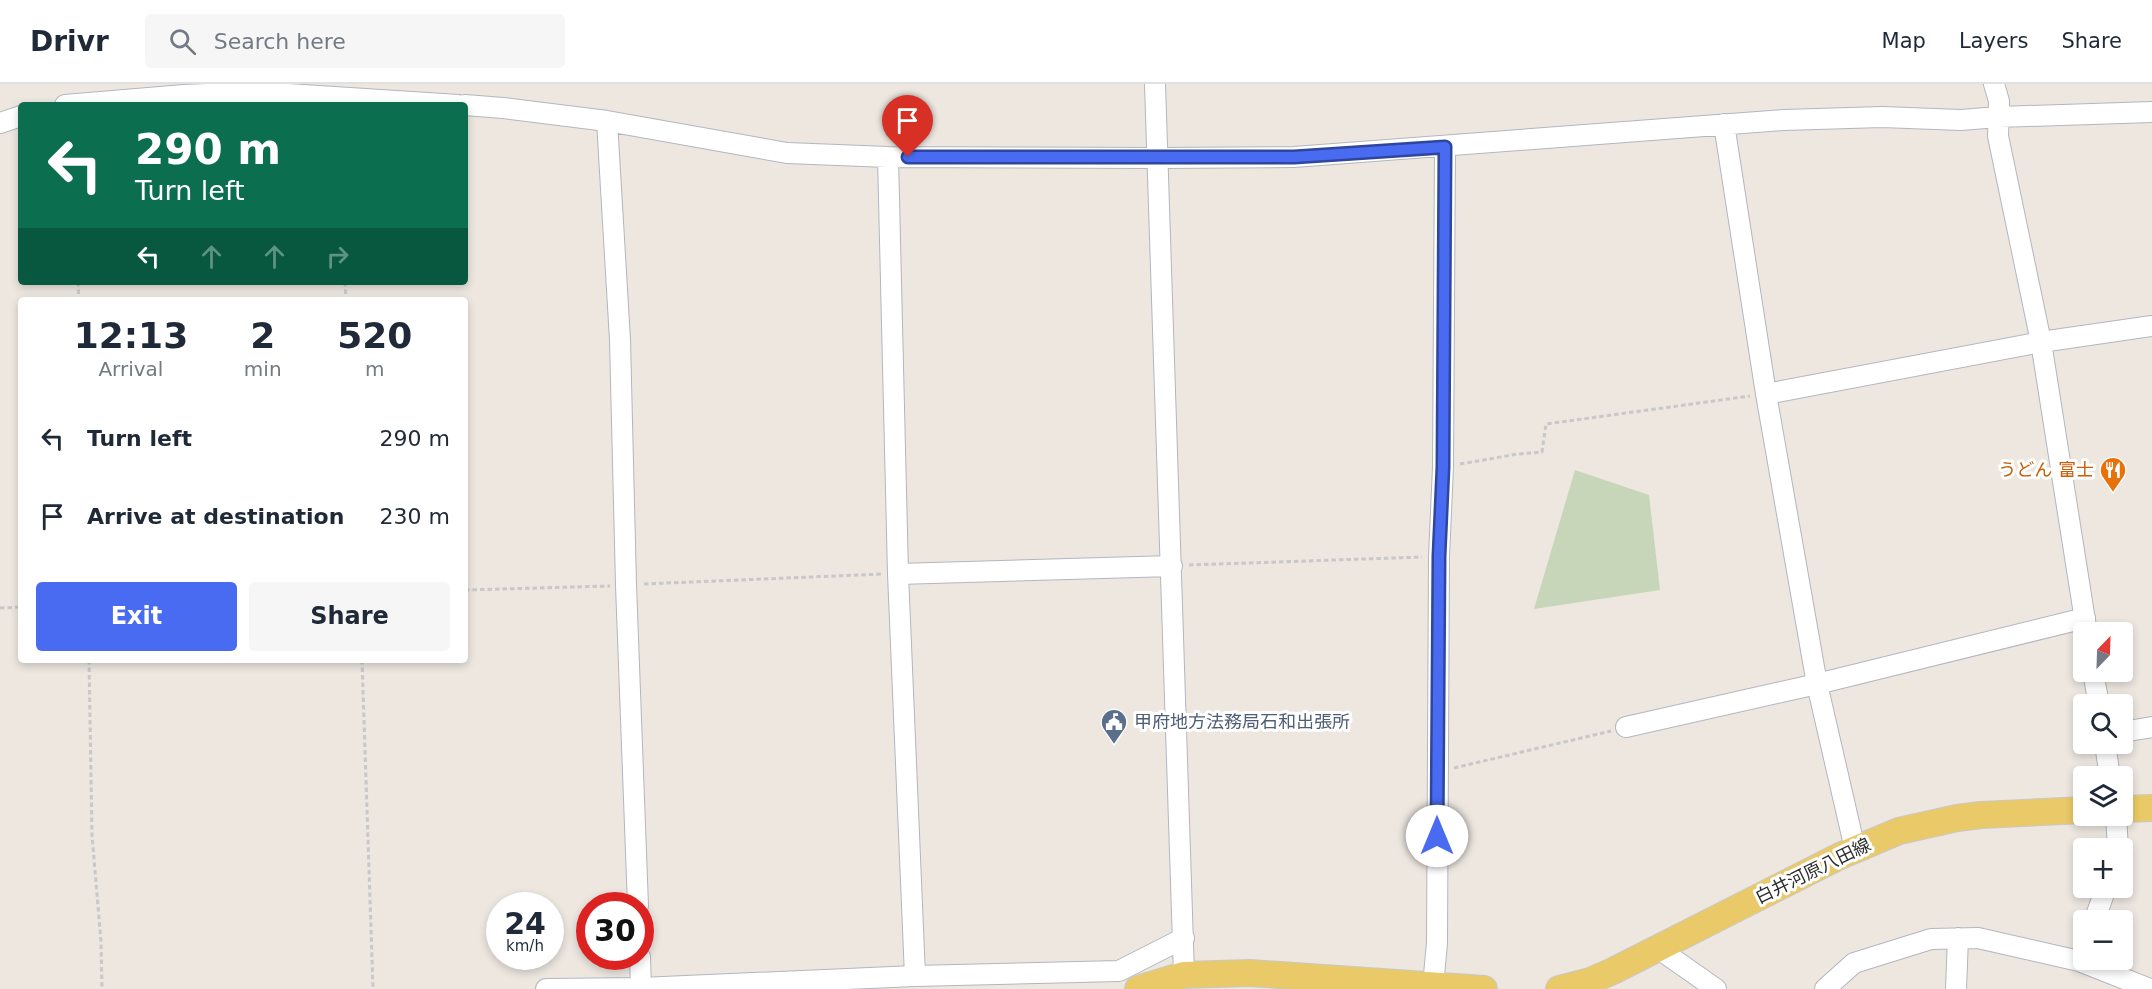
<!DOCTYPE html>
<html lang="en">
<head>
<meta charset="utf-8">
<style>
  body { margin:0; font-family:"DejaVu Sans","Noto Sans JP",sans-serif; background:#f6f6f7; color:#1f2937; height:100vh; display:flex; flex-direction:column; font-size:22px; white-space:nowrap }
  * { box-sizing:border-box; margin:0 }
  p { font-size:20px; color:#747a83 }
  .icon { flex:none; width:33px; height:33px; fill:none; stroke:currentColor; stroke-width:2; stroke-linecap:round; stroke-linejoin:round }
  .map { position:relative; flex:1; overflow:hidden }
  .details { position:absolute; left:18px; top:213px; width:450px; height:366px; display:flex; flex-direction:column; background:#fff; border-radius:6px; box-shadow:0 3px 9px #0003 }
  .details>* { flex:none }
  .guide { position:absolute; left:18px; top:18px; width:450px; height:183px; border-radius:6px; box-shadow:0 3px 9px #0003; background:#0b6e4f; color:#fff; overflow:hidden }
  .needle { width:39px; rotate:23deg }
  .buttons { position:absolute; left:2073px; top:538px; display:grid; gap:12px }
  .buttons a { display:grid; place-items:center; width:60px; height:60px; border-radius:6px; background:#fff; box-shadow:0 3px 9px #0003; font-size:30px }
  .speed { position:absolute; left:486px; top:808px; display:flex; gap:12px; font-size:30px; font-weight:700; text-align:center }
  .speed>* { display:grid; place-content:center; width:78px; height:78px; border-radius:50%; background:#fff; box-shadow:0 3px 9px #0003; line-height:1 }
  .speed small { font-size:15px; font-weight:400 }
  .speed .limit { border:9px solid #d22; background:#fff; color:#111 }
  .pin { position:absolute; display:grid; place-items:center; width:51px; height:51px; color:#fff; margin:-62px -26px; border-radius:50% 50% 50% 0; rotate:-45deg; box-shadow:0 0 6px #0007 }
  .pin .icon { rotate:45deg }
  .me { position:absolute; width:66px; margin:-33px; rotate:0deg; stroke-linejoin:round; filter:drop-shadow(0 0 4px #0008) }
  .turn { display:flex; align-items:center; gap:21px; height:126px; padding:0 18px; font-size:27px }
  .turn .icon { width:78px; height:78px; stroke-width:2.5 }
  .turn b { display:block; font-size:42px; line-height:51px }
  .lanes { display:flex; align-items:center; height:57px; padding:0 18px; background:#0003; justify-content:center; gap:30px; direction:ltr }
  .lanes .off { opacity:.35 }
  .eta { display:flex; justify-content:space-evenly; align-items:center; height:102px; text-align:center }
  .eta b { font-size:36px; font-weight:600; line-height:42px }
  .cta { display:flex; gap:12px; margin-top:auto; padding:12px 18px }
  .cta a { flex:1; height:69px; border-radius:6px; background:#496bf1; color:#fff; font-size:24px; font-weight:600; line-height:69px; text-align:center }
  .cta a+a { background:#f6f6f7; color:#1f2937 }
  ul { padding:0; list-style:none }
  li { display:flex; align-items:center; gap:18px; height:78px; padding:0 18px }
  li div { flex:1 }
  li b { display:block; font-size:22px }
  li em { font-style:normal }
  header { display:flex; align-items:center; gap:36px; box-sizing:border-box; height:84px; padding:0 30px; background:#fff; border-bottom:2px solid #e0e1e3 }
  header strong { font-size:28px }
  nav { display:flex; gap:33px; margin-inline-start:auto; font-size:21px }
  .search { width:420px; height:54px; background:#f6f6f7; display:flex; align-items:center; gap:15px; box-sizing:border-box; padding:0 21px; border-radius:6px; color:#747a83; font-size:22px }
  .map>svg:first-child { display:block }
  .cemetery { fill:#c7d6b8 }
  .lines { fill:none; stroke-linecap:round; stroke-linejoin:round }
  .minor-casing { stroke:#b3b6bf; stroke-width:22 }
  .major-casing { stroke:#c8c8c8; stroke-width:28 }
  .path { stroke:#c8c8c8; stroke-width:3; stroke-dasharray:4.5 3; stroke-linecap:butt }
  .minor { stroke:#fff; stroke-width:20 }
  .major { stroke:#eaca68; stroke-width:26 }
  .route-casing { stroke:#2f469d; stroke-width:15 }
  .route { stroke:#496bf1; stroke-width:10 }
  .labels { text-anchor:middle; stroke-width:6; stroke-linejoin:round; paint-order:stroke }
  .food-label { font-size:18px; fill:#c56008; stroke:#fff; text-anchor:end }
  .service-label { font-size:18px; fill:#4e5e75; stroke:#fff; text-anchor:start }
  .street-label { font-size:18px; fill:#2d2d2d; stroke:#fff }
</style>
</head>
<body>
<header>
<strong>Drivr</strong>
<div class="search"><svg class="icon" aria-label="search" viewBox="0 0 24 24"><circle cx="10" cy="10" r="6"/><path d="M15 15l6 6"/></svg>Search here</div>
<nav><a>Map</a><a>Layers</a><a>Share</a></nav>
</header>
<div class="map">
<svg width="2152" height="905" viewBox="0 0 2152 905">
  <rect width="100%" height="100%" fill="#ede7e0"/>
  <path class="cemetery" d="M 1575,386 L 1649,411 L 1660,506 L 1534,525 Z"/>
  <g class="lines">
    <g class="minor-casing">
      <path id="minor" d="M 1155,0 L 1184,891
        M 1994,0 L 1999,17 L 1998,52 L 2041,258 L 2087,549
        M 65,21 L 184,11 L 257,8 L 458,21
        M 465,21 L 503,24 L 607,37 L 787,69 L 888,73 L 1158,74 L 1294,73 L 1784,36 L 1882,33 L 1961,36 L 1998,33 L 2152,28
        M 607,37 L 620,256 L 626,501 L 638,822
        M 0,39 L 21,32
        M 1724,40 L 1766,310 L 1817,600 L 1855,765
        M 888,73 L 898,490 L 915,892
        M 1766,310 L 2041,258 L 2152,242
        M 898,490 L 1172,482
        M 2093,588 L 2099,621
        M 1626,643 L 1817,600 L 2085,534
        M 2122,648 L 2152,643
        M 2105,660 L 2110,693
        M 2116,732 L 2118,765
        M 2094,837 L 2106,804
        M 1659,865 L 1716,905
        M 640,873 L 641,905
        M 1433,902 L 1437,859 L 1439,473 L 1443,383 L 1445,62
        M 546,905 L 641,904 L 915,892 L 1119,887 L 1184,854
        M 1825,905 L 1854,879 L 1931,855 L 1978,854 L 2079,877 L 2150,905
        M 1956,905 L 1958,854"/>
    </g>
    <g class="major-casing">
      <path id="major" d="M 2122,725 L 2152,724
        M 1138,905 L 1184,891 L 1250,889 L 1484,905
        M 1559,905 L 1590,897 L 1613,887 L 1840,772 L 1899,747 L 1957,734 L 1981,731 L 2084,726"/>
    </g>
    <path class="path" d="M 78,198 L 79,216
      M 345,198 L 346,216
      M 1460,380 L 1518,370 L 1542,368 L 1546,340 L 1750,312
      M 1189,481 L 1422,473
      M 644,500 L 883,490
      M 465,506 L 610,502
      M 0,524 L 21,523
      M 89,576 L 92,751 L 101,858 L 102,905
      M 362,576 L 373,905
      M 1454,684 L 1611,647"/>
    <use href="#minor" class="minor"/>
    <use href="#major" class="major"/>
  </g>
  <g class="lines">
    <g class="route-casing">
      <path id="route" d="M 908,73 L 1294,73 L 1445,63 L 1443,383 L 1439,472 L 1437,752"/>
    </g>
    <use href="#route" class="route"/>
  </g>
  <defs>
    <g id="restaurant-pin" transform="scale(1.35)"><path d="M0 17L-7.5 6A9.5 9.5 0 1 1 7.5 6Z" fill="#e8710a" stroke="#fff"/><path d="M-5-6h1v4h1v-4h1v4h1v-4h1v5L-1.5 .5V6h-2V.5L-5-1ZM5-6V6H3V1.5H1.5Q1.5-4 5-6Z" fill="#fff"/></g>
    <g id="civic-pin" transform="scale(1.35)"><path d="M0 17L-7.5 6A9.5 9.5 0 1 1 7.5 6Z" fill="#5c6f8a" stroke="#fff"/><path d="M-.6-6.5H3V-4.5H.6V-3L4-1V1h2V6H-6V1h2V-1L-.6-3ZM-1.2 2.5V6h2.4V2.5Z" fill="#fff"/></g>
  </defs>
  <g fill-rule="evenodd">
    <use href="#restaurant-pin" x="2113" y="386"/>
    <use href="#civic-pin" x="1114" y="638"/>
  </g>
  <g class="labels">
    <g class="food-label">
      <text x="2094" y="392">うどん 富士</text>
    </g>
    <g class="service-label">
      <text x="1134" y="644">甲府地方法務局石和出張所</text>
    </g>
    <g class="street-label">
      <text transform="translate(1813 787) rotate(-26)" y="6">白井河原八田線</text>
    </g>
  </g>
</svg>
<div class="buttons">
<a><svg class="needle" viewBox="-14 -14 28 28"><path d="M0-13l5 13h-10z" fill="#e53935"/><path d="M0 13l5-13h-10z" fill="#747a83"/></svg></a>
<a><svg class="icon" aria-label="search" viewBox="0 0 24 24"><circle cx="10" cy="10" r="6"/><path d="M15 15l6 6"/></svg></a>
<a><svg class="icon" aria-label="layers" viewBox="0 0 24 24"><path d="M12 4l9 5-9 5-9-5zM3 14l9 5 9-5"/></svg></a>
<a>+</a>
<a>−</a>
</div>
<div class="speed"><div>24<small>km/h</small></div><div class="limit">30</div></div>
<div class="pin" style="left:908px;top:73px;background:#d93025"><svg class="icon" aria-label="arrive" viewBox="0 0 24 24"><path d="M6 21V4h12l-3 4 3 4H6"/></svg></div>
<svg class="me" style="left:1437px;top:752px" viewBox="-20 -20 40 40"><circle r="19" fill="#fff"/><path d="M0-13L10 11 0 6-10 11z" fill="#496bf1"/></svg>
<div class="guide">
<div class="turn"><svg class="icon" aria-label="left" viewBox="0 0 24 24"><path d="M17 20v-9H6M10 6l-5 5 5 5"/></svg><div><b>290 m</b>Turn left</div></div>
<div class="lanes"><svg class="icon" aria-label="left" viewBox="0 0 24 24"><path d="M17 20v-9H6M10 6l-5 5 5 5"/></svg><svg class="icon off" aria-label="ahead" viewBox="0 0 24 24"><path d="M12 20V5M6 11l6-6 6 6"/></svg><svg class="icon off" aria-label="ahead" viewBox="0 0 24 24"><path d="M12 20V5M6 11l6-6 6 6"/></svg><svg class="icon off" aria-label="right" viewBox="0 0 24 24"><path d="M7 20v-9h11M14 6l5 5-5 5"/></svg></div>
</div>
<section class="details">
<div class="eta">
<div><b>12:13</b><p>Arrival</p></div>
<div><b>2</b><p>min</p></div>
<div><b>520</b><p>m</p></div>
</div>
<ul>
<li><svg class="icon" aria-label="left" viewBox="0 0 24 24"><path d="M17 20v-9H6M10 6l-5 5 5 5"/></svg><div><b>Turn left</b></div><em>290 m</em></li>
<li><svg class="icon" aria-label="arrive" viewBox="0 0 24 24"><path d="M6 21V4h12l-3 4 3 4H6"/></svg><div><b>Arrive at destination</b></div><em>230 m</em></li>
</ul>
<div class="cta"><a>Exit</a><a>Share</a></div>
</section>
</div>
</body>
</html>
